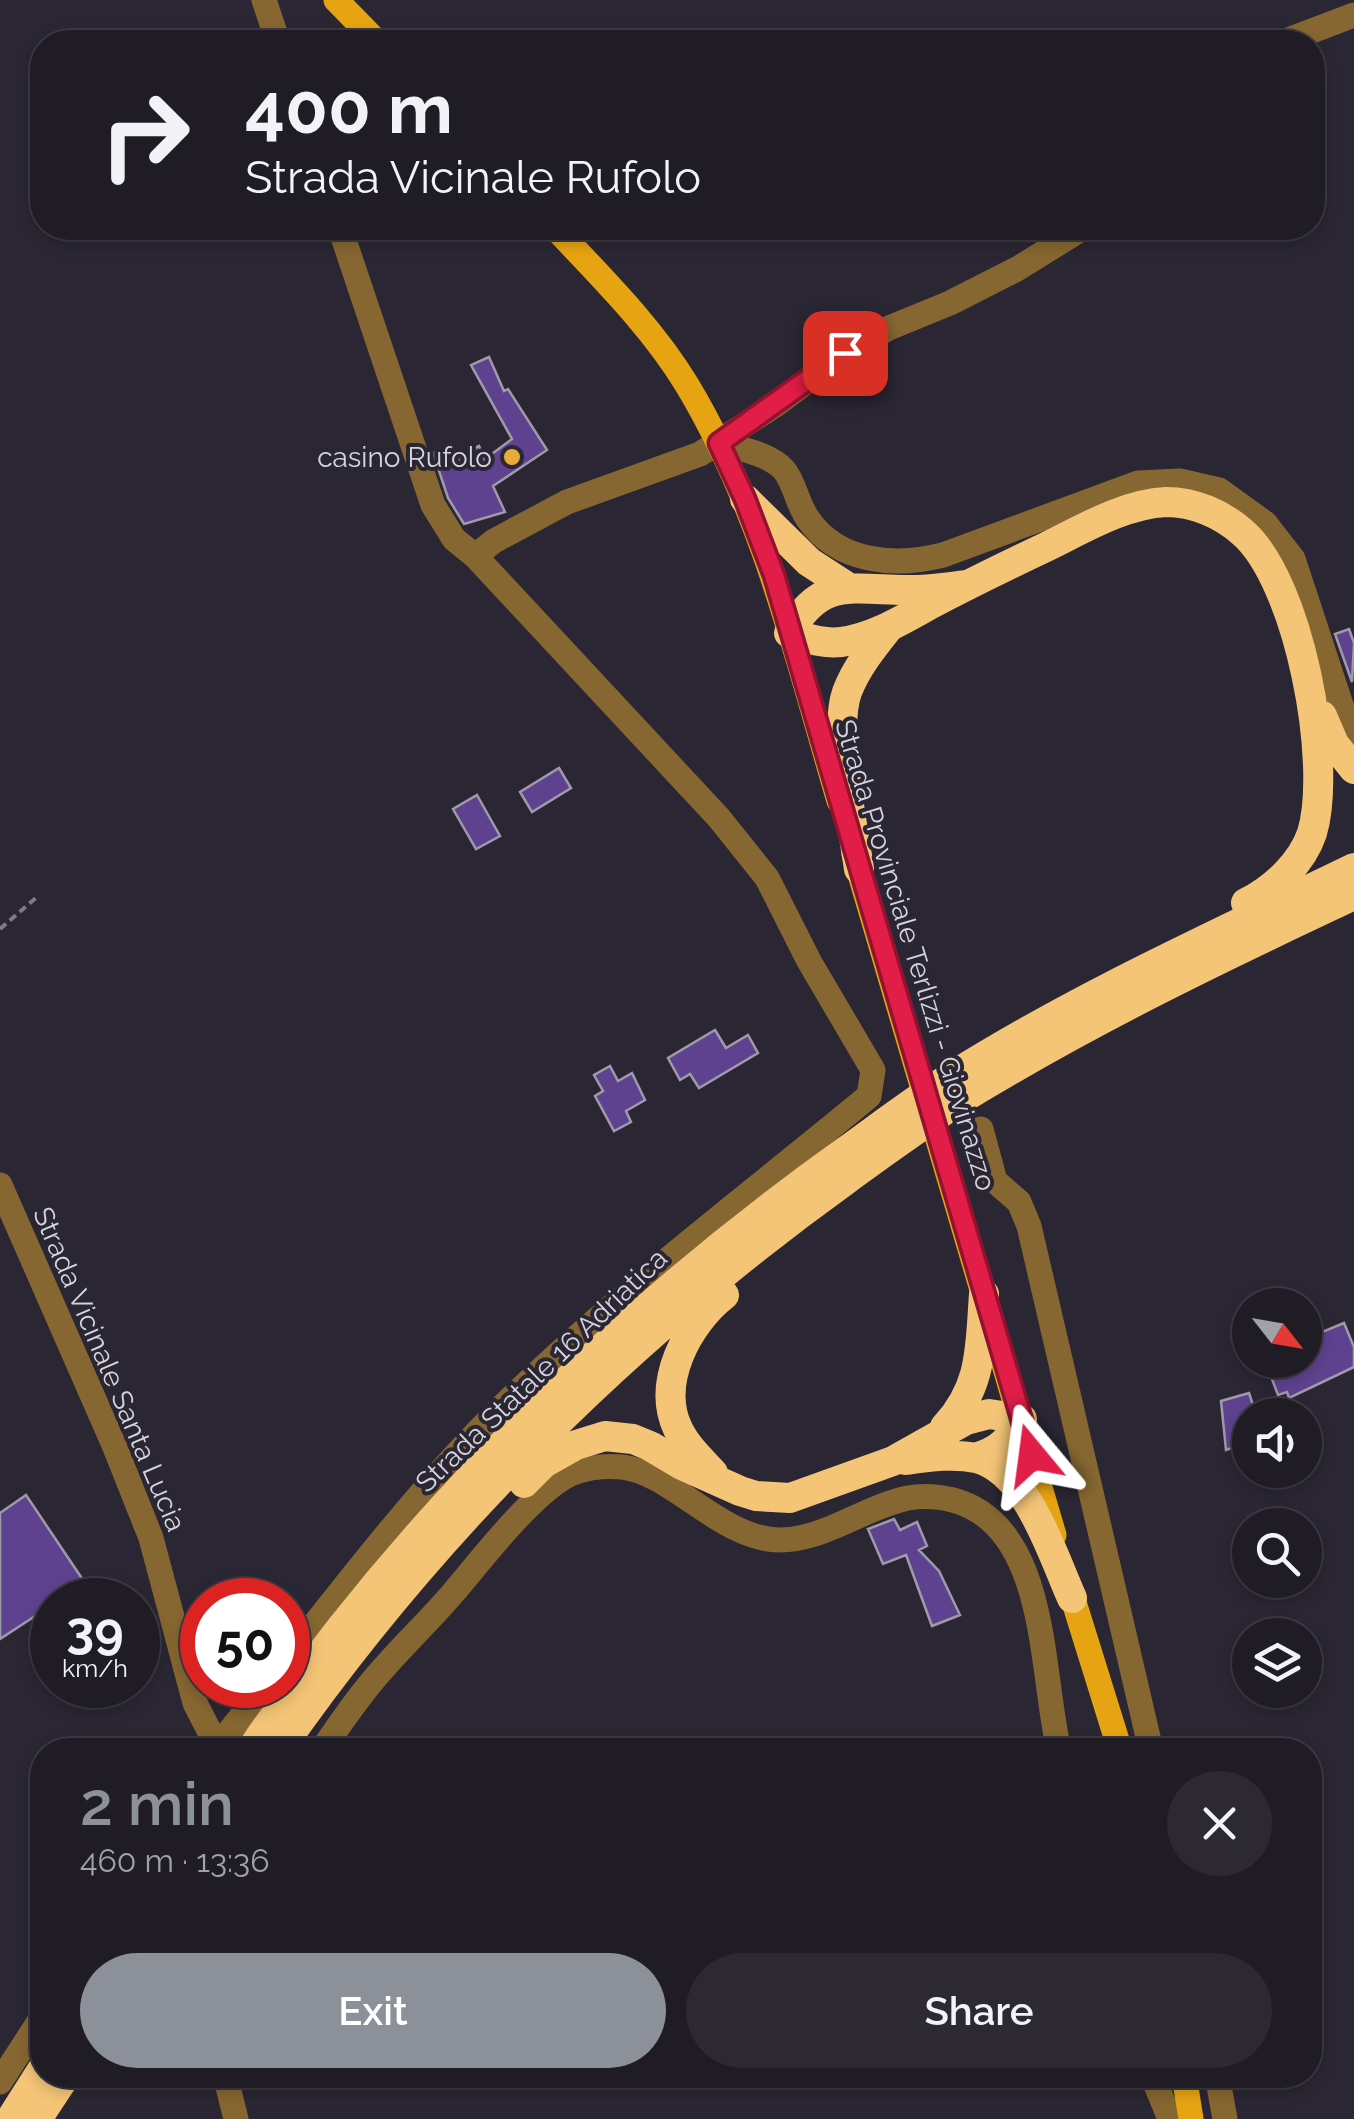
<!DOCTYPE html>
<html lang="en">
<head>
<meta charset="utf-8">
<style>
  body { margin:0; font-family:Raleway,sans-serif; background:#2d2932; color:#f1f3f6; height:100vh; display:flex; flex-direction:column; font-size:38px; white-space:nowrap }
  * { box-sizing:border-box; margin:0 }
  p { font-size:32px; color:#a2a1a7 }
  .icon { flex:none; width:55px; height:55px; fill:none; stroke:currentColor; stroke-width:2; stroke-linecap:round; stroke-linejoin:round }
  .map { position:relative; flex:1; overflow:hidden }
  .panel { position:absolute; left:30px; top:1738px; width:1292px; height:350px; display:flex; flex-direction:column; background:#201c26; border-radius:40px; box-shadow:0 5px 15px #0003,0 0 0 2px #3d3a43 }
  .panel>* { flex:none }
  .top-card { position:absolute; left:30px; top:30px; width:1295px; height:210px; border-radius:40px; box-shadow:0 5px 15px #0003,0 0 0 2px #3d3a43; background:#201c26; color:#f1f3f6; overflow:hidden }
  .needle { width:65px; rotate:121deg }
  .buttons { position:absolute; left:1232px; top:1288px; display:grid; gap:20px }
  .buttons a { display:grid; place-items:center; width:90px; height:90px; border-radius:50%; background:#201c26; box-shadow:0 5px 15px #0003,0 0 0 2px #3d3a43; font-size:50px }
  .speed { position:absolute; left:30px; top:1578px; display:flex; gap:20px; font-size:50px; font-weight:700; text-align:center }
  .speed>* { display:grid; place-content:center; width:130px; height:130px; border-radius:50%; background:#201c26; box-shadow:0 5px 15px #0003,0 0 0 2px #3d3a43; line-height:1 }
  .speed small { font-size:25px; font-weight:400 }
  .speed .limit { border:15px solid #d22; background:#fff; color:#111 }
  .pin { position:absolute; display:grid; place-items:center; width:85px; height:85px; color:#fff; margin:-42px; border-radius:20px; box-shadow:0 5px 15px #0006 }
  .me { position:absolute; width:110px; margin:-55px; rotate:344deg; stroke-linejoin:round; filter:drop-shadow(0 0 8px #0008) }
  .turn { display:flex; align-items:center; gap:35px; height:210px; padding:0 50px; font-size:45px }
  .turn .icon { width:130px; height:130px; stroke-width:2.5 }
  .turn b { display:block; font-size:70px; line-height:85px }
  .round { display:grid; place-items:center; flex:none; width:105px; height:105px; border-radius:52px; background:#2d2932 }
  .head { display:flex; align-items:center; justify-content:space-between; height:170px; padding:0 50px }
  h1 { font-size:60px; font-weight:600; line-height:75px; color:#8c9099 }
  .action { display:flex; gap:20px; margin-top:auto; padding:20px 50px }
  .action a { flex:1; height:115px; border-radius:60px; background:#8c9099; color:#fff; font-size:40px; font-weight:600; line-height:115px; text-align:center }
  .action a+a { background:#2d2932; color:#f1f3f6 }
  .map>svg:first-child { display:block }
  .building { fill:#5f428f; stroke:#9e9aaa; stroke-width:2.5 }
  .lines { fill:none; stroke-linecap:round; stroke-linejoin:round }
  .path { stroke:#7d7a85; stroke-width:4; stroke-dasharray:8 5; stroke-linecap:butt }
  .minor { stroke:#876731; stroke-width:25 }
  .major { stroke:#e7a412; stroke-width:25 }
  .highway { stroke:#f4c577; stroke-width:30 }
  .route-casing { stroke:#92132f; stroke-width:25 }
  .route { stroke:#e11d48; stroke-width:18 }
  .poi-dot { fill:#e8ab37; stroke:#2a2633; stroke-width:4 }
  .labels { text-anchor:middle; stroke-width:8; stroke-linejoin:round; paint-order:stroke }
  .poi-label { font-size:28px; fill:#d5d3dc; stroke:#2a2633; text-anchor:end }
  .street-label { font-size:28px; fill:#d5d3dc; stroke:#2a2633 }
</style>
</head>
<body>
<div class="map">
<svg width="1354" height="2119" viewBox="0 0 1354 2119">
  <rect width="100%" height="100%" fill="#2a2633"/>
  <path class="building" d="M 489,357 L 504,391 L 508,389 L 547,450 L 493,486 L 505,512 L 464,524 L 448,498 L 433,453 L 446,448 L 451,459 L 479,446 L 485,459 L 512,439 L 471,365 Z
    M 1349,629 L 1354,643 L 1352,682 L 1335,634 Z
    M 559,768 L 571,788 L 532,812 L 520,792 Z
    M 477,795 L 500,836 L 476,849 L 453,809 Z
    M 715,1030 L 726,1048 L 748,1035 L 758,1053 L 699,1088 L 690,1074 L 680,1080 L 668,1058 Z
    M 610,1066 L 618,1081 L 632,1073 L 645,1100 L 626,1111 L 631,1122 L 614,1131 L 595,1096 L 603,1091 L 594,1075 Z
    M 1305,1299 L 1320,1333 L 1344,1323 L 1354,1347 L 1354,1367 L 1289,1398 L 1287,1392 L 1278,1395 L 1270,1374 L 1305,1360 Z
    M 1249,1393 L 1256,1414 L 1250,1415 L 1250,1423 L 1245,1425 L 1250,1441 L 1226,1450 L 1221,1401 Z
    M 26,1495 L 85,1583 L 60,1600 L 52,1600 L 52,1605 L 0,1639 L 0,1513 Z
    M 894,1519 L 900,1530 L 917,1522 L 927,1546 L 919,1550 L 939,1571 L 960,1615 L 932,1626 L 906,1555 L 883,1564 L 868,1529 Z"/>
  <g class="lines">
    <path class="path" d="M 0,929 L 38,896"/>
    <path class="minor" d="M 264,0 L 278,42
      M 1283,42 L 1354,15
      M 719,443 C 739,449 769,453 784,470 C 795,483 797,504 808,519 C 838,563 895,567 943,555 L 1138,483 L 1180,481 L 1219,490 L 1265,523 L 1293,559 L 1341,705 L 1354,732
      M 475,556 L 494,541 L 567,502 L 700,454 L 778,403 L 845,353 L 889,328 L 950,303 L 1017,269 L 1083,228
      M 981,1129 L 995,1181 L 1019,1202 L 1029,1226 L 1151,1750
      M 0,1185 L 114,1445 L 151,1538 L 195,1703 L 217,1746
      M 288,1658 C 352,1577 416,1494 488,1421 C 606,1302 741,1202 869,1096 L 873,1070 L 809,961 L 767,878 L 719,818 L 475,556 L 454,539 L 433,505 L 340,228
      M 215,1750 L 266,1685
      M 322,1750 C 335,1731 348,1712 362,1694 C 389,1658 424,1627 453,1593 C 481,1560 527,1500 563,1478 C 580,1468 603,1465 622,1467 C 671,1472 721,1539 779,1540 C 825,1540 864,1507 908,1498 C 924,1495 937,1496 953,1500 C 1049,1526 1040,1671 1059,1750
      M 225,2075 L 236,2119
      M 1152,2075 L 1170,2119
      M 1217,2075 L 1225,2119
      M 0,2082 L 42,2017"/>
    <path class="major" d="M 336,0 L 377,42
      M 555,228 C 601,277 652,327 687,385 C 764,513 797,659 839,801
      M 854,854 L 1054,1535
      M 1068,1583 L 1120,1750
      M 1184,2075 L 1191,2119"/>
    <path class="highway" d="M 745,499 L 809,562 L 849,588
      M 968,585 C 947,587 925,591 905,590 C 849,589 820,578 789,633 C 807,638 822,644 841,642 C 873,638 904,619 931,604 C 969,584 1008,565 1046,547 C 1083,529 1124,504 1166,502 C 1194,502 1222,514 1242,532 C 1299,580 1333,763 1312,833 C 1302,863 1274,889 1246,903
      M 1322,716 L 1334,744 L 1354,769
      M 859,869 C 853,826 833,731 847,692 C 856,668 873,647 889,627
      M 945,1427 C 983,1386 980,1347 984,1294
      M 905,1460 C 927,1457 953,1453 976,1458 C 1028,1471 1052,1554 1072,1598
      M 713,1473 C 700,1459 686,1446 678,1429 C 656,1383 687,1324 724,1295
      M 524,1483 L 544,1463 L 576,1445 L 605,1436 L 633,1439 L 650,1446 L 682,1465 L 740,1491 L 756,1496 L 790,1498 L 893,1461 L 966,1420 L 989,1414 L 1022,1419 C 1009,1440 1000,1451 975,1458
      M 251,1750 C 411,1517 616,1315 846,1151 C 882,1125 919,1097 957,1073 C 1084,994 1220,933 1354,868
      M 279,1750 C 433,1529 629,1336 847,1179 C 890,1148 933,1116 978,1089 C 1099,1016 1226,955 1354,895
      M 11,2119 L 42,2070
      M 37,2119 L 66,2075"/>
  </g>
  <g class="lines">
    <g class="route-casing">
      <path id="route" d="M 845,353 L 719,443 L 745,499 L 774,575 L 1032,1455"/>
    </g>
    <use href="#route" class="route"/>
  </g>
  <circle class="poi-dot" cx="512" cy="457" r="10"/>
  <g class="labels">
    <g class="poi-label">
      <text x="492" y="467">casino Rufolo</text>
    </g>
    <g class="street-label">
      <text transform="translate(916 955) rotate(73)" y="10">Strada Provinciale Terlizzi - Giovinazzo</text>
      <text transform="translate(110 1369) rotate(67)" y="10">Strada Vicinale Santa Lucia</text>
      <text transform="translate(541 1370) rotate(-44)" y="10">Strada Statale 16 Adriatica</text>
    </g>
  </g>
</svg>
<div class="buttons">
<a><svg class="needle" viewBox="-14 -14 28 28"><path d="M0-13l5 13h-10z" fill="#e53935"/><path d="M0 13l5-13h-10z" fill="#a2a1a7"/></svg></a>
<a><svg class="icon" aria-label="sound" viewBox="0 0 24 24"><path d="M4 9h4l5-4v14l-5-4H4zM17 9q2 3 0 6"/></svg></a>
<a><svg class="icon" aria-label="search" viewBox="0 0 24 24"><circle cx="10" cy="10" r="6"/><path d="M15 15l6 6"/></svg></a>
<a><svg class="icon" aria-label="layers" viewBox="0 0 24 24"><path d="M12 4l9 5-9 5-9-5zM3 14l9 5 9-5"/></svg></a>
</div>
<div class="speed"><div>39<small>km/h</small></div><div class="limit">50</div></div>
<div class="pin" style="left:845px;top:353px;background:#d93025"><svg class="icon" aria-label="arrive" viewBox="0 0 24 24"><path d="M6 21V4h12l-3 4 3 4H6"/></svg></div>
<svg class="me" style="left:1032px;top:1455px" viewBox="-20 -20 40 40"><path d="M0-17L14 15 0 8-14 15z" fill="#e11d48" stroke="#fff" stroke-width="4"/></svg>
<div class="top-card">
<div class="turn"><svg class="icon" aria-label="right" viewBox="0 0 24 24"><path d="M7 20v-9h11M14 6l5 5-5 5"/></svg><div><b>400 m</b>Strada Vicinale Rufolo</div></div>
</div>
<section class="panel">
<div class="head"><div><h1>2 min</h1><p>460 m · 13:36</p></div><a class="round"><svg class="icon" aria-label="close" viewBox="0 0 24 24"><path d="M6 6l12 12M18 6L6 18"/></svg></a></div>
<div class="action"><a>Exit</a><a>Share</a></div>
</section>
</div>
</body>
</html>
